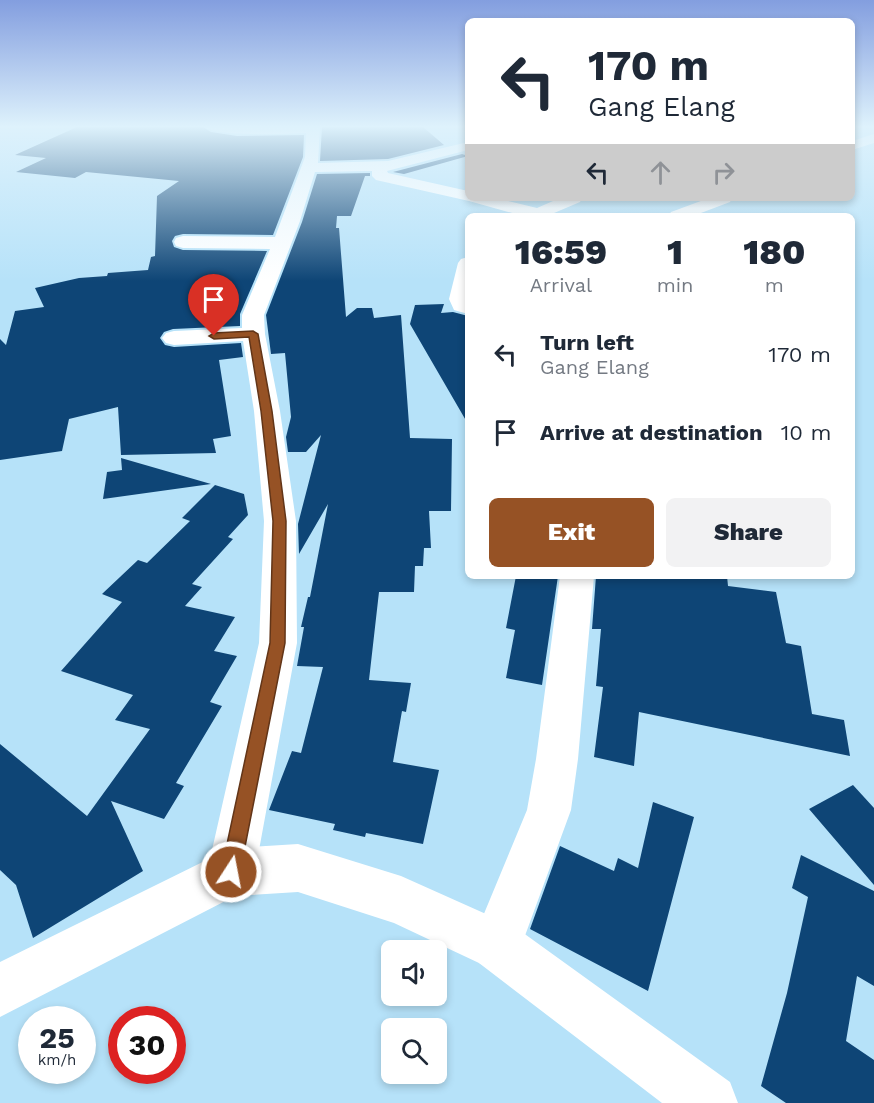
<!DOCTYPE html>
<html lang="en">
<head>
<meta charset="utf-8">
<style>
  body { margin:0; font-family:"Work Sans",sans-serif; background:#f2f2f3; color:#1f2937; height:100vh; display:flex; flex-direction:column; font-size:22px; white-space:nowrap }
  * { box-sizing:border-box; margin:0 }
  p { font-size:20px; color:#747a83 }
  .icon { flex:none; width:33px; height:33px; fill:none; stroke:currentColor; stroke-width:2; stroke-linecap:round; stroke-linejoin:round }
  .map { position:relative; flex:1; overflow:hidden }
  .panel { position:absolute; left:465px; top:213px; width:390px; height:366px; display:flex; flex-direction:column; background:#fff; border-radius:9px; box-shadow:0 3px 9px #0003 }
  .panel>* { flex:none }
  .guide { position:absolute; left:465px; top:18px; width:390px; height:183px; border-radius:9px; box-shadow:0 3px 9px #0003; background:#fff; color:#1f2937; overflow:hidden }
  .fabs { position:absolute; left:381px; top:940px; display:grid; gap:12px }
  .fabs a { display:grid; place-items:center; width:66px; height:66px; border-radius:9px; background:#fff; box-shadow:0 3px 9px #0003; font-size:30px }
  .speed { position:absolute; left:18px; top:1006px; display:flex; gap:12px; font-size:30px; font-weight:700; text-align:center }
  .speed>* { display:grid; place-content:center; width:78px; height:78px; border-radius:50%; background:#fff; box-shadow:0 3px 9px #0003; line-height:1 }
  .speed small { font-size:15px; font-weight:400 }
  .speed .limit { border:9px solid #d22; background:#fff; color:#111 }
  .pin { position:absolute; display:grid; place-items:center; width:51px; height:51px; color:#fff; margin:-62px -26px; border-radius:50% 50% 50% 0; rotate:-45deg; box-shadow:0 0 6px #0007 }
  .pin .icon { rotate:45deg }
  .me { position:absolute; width:66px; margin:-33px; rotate:11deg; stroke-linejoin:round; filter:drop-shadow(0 0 4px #0008) }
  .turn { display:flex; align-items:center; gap:21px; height:126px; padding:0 24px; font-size:27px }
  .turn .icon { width:78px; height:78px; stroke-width:2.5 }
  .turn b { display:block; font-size:42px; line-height:51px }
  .lanes { display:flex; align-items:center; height:57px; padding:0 24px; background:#0003; justify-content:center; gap:30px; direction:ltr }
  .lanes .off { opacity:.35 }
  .eta { display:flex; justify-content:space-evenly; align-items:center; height:102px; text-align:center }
  .eta b { font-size:36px; font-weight:800; line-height:42px }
  .button { display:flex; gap:12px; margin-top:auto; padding:12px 24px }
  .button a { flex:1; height:69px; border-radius:9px; background:#965225; color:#fff; font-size:24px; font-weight:800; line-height:69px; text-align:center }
  .button a+a { background:#f2f2f3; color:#1f2937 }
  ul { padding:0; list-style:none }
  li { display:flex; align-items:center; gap:18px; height:78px; padding:0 24px }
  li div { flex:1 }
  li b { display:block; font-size:22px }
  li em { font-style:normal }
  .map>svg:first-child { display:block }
  .building { fill:#0e4576 }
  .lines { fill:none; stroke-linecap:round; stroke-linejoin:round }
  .street { fill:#fff; fill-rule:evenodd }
  .secondary { fill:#fff; fill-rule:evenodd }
  .route { fill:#965225; stroke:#623518; stroke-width:1.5 }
</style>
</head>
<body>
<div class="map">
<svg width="874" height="1103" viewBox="0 0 874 1103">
  <rect width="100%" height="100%" fill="#b6e2f9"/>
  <path class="building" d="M 77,127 L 203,127 L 211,132 L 237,136 L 304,135 L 303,157 L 273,235 L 183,234 L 175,236 L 172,241 L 174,247 L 183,250 L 267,251 L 240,314 L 240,326 L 173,329 L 164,332 L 160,338 L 165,345 L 174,347 L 241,343 L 243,357 L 219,360 L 231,436 L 213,439 L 216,453 L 121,455 L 118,407 L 69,419 L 62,451 L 0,460 L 0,339 L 6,345 L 15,311 L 44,307 L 35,288 L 79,278 L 107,276 L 108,273 L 148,270 L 151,257 L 155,256 L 157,196 L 179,181 L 86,172 L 75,178 L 16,172 L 46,158 L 15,155 Z
    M 322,127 L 423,127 L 444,145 L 388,159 L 320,161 Z
    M 462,154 L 468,156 L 404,174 L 393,172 Z
    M 370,173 L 370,176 L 365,176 L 351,216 L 337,216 L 336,228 L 339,228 L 346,317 L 357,308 L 372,308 L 374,318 L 401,315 L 410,438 L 452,439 L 451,511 L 429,511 L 431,548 L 424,548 L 423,566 L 415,566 L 414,592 L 379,592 L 369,680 L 411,683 L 406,712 L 402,711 L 393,762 L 439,770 L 423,844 L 366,833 L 365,837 L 333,830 L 335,824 L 269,810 L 292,751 L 301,753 L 323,667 L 297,666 L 304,627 L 301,627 L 308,597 L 310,597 L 328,504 L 299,554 L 298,524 L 321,435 L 306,452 L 288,452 L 286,437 L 291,417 L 285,353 L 271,354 L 266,315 L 302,222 L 317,174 Z
    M 444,304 L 441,313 L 453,312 L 468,316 L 468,424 L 410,324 L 415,305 Z
    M 121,458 L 211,484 L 103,499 L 107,472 L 122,470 Z
    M 215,485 L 244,494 L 248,515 L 228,537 L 233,539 L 192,584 L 202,587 L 185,606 L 235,617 L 214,651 L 237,656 L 210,702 L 222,706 L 176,783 L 184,786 L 164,819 L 111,801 L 143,871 L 33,938 L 16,885 L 0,870 L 0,744 L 87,816 L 150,729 L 115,720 L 133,695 L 61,671 L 122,602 L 102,594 L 138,560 L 147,563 L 190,521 L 182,518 Z
    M 516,576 L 558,576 L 542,685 L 506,678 L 515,630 L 506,628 Z
    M 596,576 L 727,576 L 728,586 L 776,592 L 786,643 L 801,646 L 812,714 L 844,720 L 850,756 L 639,712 L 634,766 L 594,757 L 603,687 L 596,686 L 601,629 L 592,629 Z
    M 853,785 L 874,808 L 874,885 L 809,809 Z
    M 653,802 L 694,817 L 648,991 L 530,929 L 560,846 L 614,871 L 618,858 L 638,868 Z
    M 801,855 L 874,891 L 874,986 L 857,976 L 846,1041 L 874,1060 L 874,1103 L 786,1103 L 761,1086 L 787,993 L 808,897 L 792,888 Z"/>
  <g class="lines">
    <path class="street" d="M 205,127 L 320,127 L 318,163 L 388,161 L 468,142 L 468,150 L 387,171 L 388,173 L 468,191 L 468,198 L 496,198 L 537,208 L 560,198 L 582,198 L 580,202 L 547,216 L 523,216 L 469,201 L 376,180 L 372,176 L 372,171 L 315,172 L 300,221 L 264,315 L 265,334 L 280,411 L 296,521 L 297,643 L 255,872 L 248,889 L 231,896 L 214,889 L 207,872 L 259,643 L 264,521 L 254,411 L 243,341 L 174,345 L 166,343 L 162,338 L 166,333 L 174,331 L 242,328 L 242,315 L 270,249 L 183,248 L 176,246 L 174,242 L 176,238 L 183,236 L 275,237 L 305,157 L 306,133 C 288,134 216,137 205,127 Z
      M 874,134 L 874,143 L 852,150 L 852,141 Z
      M 709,198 L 732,198 L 730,202 L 693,216 L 668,216 L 671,212 Z
      M 468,257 L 468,314 L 454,310 L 449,299 L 458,263 L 461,259 Z
      M 560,576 L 594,576 L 578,759 L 571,810 L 515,963 L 497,971 L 479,963 L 471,945 L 527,810 L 536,759 Z"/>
    <path class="secondary" d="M 298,844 L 401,876 L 515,927 L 730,1082 L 738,1103 L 662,1103 L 479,963 L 394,923 L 298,892 L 235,896 L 0,1017 L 0,962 L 231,848 Z"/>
  </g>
  <linearGradient id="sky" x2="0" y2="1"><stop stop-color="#839edf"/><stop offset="0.45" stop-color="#def2fc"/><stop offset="1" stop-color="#def2fc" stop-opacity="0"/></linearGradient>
  <rect width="874" height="281" fill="url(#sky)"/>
  <path class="route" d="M 253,331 L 258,334 L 272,411 L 286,521 L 285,643 L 240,872 L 238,879 L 231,882 L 224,879 L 221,872 L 270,643 L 273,521 L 261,411 L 249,337 L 214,339 L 209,336 L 214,333 Z"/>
</svg>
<div class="fabs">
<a><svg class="icon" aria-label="sound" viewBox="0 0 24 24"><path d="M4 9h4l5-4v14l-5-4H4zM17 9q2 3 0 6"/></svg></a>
<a><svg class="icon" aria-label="search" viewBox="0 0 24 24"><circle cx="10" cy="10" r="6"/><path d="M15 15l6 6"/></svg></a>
</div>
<div class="speed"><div>25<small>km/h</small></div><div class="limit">30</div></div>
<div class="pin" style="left:214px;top:336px;background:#d93025"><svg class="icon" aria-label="arrive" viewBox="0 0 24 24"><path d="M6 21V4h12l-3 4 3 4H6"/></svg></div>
<svg class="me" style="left:231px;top:872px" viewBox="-20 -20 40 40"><circle r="17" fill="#965225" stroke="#fff" stroke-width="3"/><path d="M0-11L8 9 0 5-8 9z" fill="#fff"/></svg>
<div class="guide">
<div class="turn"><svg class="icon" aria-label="left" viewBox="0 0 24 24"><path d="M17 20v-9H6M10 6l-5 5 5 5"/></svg><div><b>170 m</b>Gang Elang</div></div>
<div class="lanes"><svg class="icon" aria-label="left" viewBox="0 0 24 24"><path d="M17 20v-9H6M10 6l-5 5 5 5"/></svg><svg class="icon off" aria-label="ahead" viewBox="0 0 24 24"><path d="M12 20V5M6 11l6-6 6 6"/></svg><svg class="icon off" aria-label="right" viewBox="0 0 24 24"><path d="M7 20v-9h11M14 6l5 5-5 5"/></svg></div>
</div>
<section class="panel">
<div class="eta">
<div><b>16:59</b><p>Arrival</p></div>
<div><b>1</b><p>min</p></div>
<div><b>180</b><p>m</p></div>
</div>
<ul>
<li><svg class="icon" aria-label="left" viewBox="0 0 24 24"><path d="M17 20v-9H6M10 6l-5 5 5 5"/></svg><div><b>Turn left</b><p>Gang Elang</p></div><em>170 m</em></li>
<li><svg class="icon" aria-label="arrive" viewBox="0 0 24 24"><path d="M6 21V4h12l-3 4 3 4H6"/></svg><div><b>Arrive at destination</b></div><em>10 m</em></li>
</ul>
<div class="button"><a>Exit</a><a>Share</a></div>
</section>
</div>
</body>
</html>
